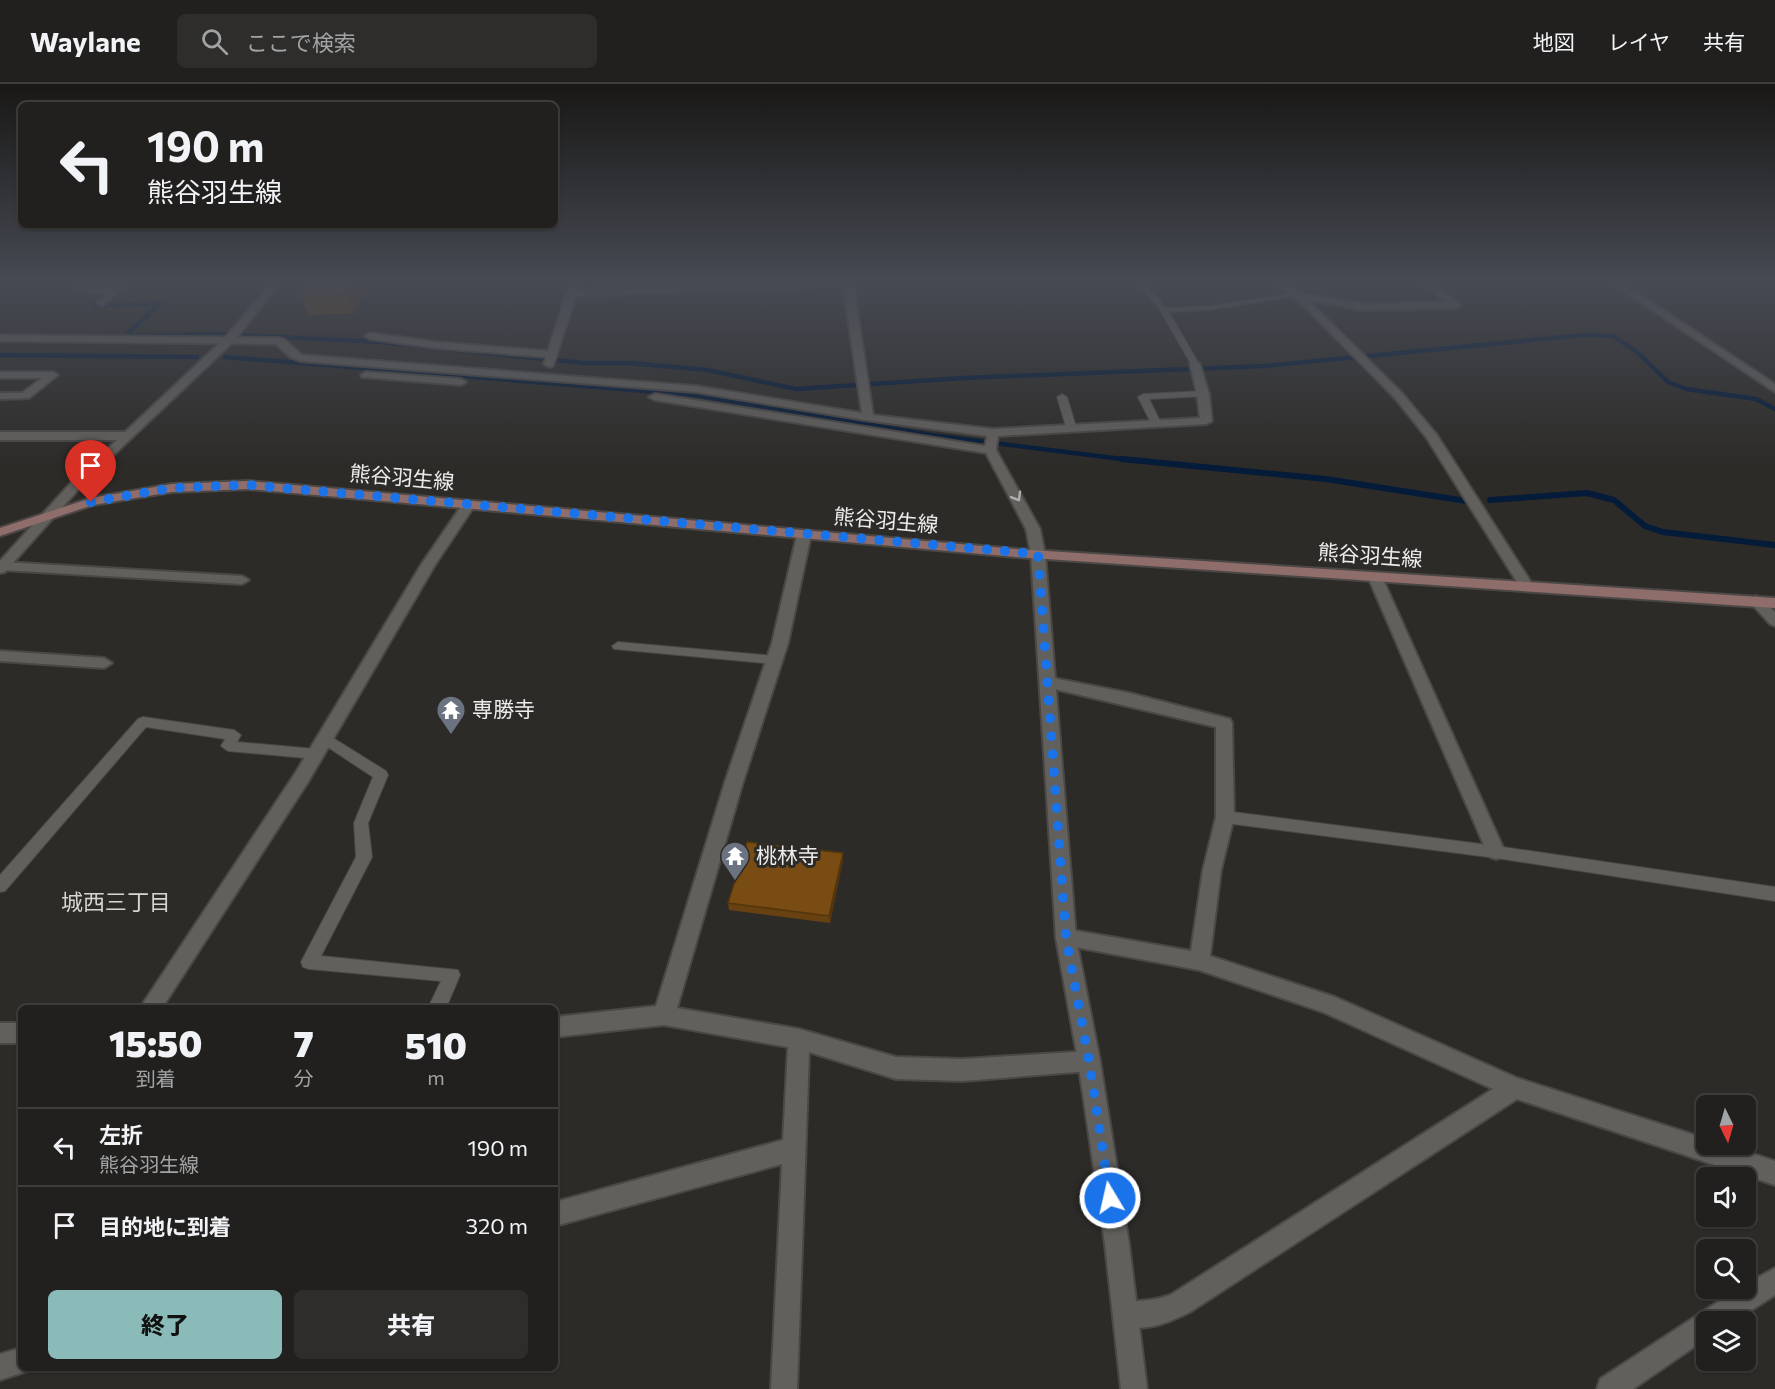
<!DOCTYPE html>
<html lang="ja">
<head>
<meta charset="utf-8">
<style>
  body { margin:0; font-family:Commissioner,"Noto Sans JP",sans-serif; background:#2e2d2b; color:#f1f3f6; height:100vh; display:flex; flex-direction:column; font-size:22px; white-space:nowrap }
  * { box-sizing:border-box; margin:0 }
  p { font-size:20px; color:#a2a3a4 }
  .icon { flex:none; width:33px; height:33px; fill:none; stroke:currentColor; stroke-width:2; stroke-linecap:round; stroke-linejoin:round }
  .map { position:relative; flex:1; overflow:hidden }
  .sheet { position:absolute; left:18px; top:921px; width:540px; height:366px; display:flex; flex-direction:column; background:#22201e; border-radius:9px; box-shadow:0 2px 4px #0004,0 0 0 2px #3f3e3c }
  .sheet>* { flex:none }
  .top-card { position:absolute; left:18px; top:18px; width:540px; height:126px; border-radius:9px; box-shadow:0 2px 4px #0004,0 0 0 2px #3f3e3c; background:#22201e; color:#f1f3f6; overflow:hidden }
  .needle { width:39px; rotate:175deg }
  .buttons { position:absolute; left:1696px; top:1011px; display:grid; gap:12px }
  .buttons a { display:grid; place-items:center; width:60px; height:60px; border-radius:9px; background:#22201e; box-shadow:0 2px 4px #0004,0 0 0 2px #3f3e3c; font-size:30px }
  .pin { position:absolute; display:grid; place-items:center; width:51px; height:51px; color:#fff; margin:-62px -26px; border-radius:50% 50% 50% 0; rotate:-45deg; box-shadow:0 0 6px #0007 }
  .pin .icon { rotate:45deg }
  .me { position:absolute; width:66px; margin:-33px; rotate:351deg; stroke-linejoin:round; filter:drop-shadow(0 0 4px #0008) }
  .turn { display:flex; align-items:center; gap:21px; height:126px; padding:0 30px; font-size:27px }
  .turn .icon { width:78px; height:78px; stroke-width:2.5 }
  .turn b { display:block; font-size:42px; line-height:51px }
  .eta { display:flex; justify-content:space-evenly; align-items:center; height:102px; text-align:center }
  .eta b { font-size:36px; font-weight:800; line-height:42px }
  .primary-button { display:flex; gap:12px; margin-top:auto; padding:12px 30px }
  .primary-button a { flex:1; height:69px; border-radius:9px; background:#8bbbb9; color:#111; font-size:24px; font-weight:800; line-height:69px; text-align:center }
  .primary-button a+a { background:#2e2d2b; color:#f1f3f6 }
  ul { padding:0; list-style:none }
  li { display:flex; align-items:center; gap:18px; height:78px; padding:0 30px; border-top:2px solid #3f3e3c }
  li div { flex:1 }
  li b { display:block; font-size:22px }
  li em { font-style:normal }
  header { display:flex; align-items:center; gap:36px; box-sizing:border-box; height:84px; padding:0 30px; background:#22201e; border-bottom:2px solid #3f3e3c }
  header strong { font-size:28px }
  nav { display:flex; gap:33px; margin-inline-start:auto; font-size:21px }
  .search { width:420px; height:54px; background:#2e2d2b; display:flex; align-items:center; gap:15px; box-sizing:border-box; padding:0 21px; border-radius:9px; color:#a2a3a4; font-size:22px }
  .map>svg:first-child { display:block }
  .lines { fill:none; stroke-linecap:round; stroke-linejoin:round }
  .stream-far1 { stroke:#041b3a; stroke-width:4.5 }
  .stream { stroke:#041b3a; stroke-width:6 }
  .service-casing { stroke:#4a4745; stroke-width:2 }
  .minor-casing { stroke:#4a4745; stroke-width:4 }
  .tertiary-casing { stroke:#4a4745; stroke-width:4 }
  .secondary-casing { stroke:#4a4745; stroke-width:4 }
  .service { fill:#62605d; fill-rule:evenodd }
  .minor { fill:#62605d; fill-rule:evenodd }
  .tertiary { fill:#62605d; fill-rule:evenodd }
  .secondary { fill:#8e6d6b; fill-rule:evenodd }
  .wall { fill:#674110 }
  .shaded-wall { fill:#54350d }
  .building { fill:#784c13; stroke:#54350d; stroke-width:1.5 }
  .oneway { stroke:#afadab }
  .route { stroke:#1a73e8; stroke-width:10; stroke-dasharray:0 18 }
  .labels { text-anchor:middle; stroke-width:6; stroke-linejoin:round; paint-order:stroke }
  .street-label { font-size:21px; fill:#eeeceb; stroke:#2d2b28 }
  .poi-label { font-size:21px; fill:#eeeceb; stroke:#2d2b28; text-anchor:start }
  .neighbourhood-label { font-size:22px; fill:#d8d5d1; stroke:#2d2b28 }
</style>
</head>
<body>
<header>
<strong>Waylane</strong>
<div class="search"><svg class="icon" aria-label="search" viewBox="0 0 24 24"><circle cx="10" cy="10" r="6"/><path d="M15 15l6 6"/></svg>ここで検索</div>
<nav><a>地図</a><a>レイヤ</a><a>共有</a></nav>
</header>
<div class="map">
<svg width="1775" height="1305" viewBox="0 0 1775 1305">
  <rect width="100%" height="100%" fill="#2d2b28"/>
  <g class="lines">
    <path class="stream-far1" d="M 105,212 L 93,222 L 161,219 L 125,252 L 217,250 L 381,258 L 583,279 L 629,279 L 707,286 L 796,305 L 963,294 L 1264,282 L 1584,251 L 1613,252 L 1637,268 L 1668,298 L 1686,305 L 1756,315 L 1775,325
      M 0,271 L 197,273
      M 225,273 L 694,311 L 931,351 L 1138,377"/>
    <path class="stream" d="M 1122,375 L 1326,395 L 1466,417
      M 1490,416 L 1587,409 L 1614,416 L 1645,442 L 1663,448 L 1775,461"/>
    <g class="service-casing">
      <path id="service" d="M 1136,198 L 1144,198 L 1166,224 L 1209,222 L 1296,209 L 1300,211 L 1209,226 L 1169,228 L 1199,280 L 1195,283 L 1191,280 L 1158,223 Z
        M 1203,307 L 1208,310 L 1206,312 L 1149,315 L 1161,339 L 1156,342 L 1151,339 L 1138,313 L 1143,310 Z
        M 1062,310 L 1067,313 L 1076,343 L 1074,345 L 1066,343 L 1057,313 Z
        M 618,558 L 775,572 L 781,576 L 775,580 L 614,565 L 612,562 Z
        M 143,633 L 234,646 L 241,651 L 237,658 L 316,665 L 321,666 L 323,670 L 321,674 L 316,675 L 228,667 L 221,662 L 225,655 L 146,643 L 5,807 L 0,808 L 0,791 L 138,635 Z
        M 325,649 L 386,687 L 388,691 L 368,739 L 372,773 L 321,872 L 458,886 L 460,891 L 446,924 L 428,924 L 441,897 L 309,885 L 303,883 L 301,878 L 356,773 L 354,739 L 373,693 L 320,658 L 318,654 Z
        M 1225,727 L 1496,762 L 1775,803 L 1775,817 L 1496,774 L 1225,739 L 1220,737 L 1218,733 L 1220,729 Z"/>
    </g>
    <g class="minor-casing">
      <path id="minor" d="M 80,198 L 90,198 L 86,202 L 114,203 L 119,198 L 129,198 L 102,222 L 97,219 L 108,209 L 74,207 L 74,203 Z
        M 570,198 L 580,198 L 578,206 L 770,198 L 853,198 L 873,331 L 993,345 L 1200,334 L 1197,310 L 1190,280 L 1195,277 L 1200,280 L 1209,310 L 1212,337 L 1206,340 L 998,352 L 996,366 L 1040,445 L 1045,470 L 1038,474 L 1031,470 L 1026,445 L 986,369 L 655,316 L 649,313 L 655,310 L 985,362 L 987,352 L 865,336 L 696,308 L 300,277 L 290,273 L 276,260 L 0,257 L 0,251 L 278,254 L 285,256 L 302,271 L 696,302 L 862,329 L 843,201 L 576,212 L 553,282 L 549,283 L 544,280 L 546,273 L 436,264 L 370,255 L 365,252 L 370,249 L 436,258 L 548,267 Z
        M 1420,198 L 1431,198 L 1461,221 L 1456,224 L 1362,226 L 1296,214 L 1291,211 L 1296,208 L 1362,220 L 1446,218 Z
        M 0,288 L 53,288 L 58,291 L 29,314 L 0,315 L 0,309 L 22,309 L 42,294 L 0,294 Z
        M 366,288 L 461,295 L 466,298 L 461,301 L 362,293 L 361,291 Z
        M 469,417 L 475,421 L 435,481 L 308,698 L 162,924 L 140,924 L 296,688 L 421,481 L 464,418 Z
        M 804,447 L 811,451 L 788,559 L 743,698 L 677,924 L 799,945 L 896,973 L 963,975 L 1089,967 L 1097,970 L 1100,977 L 1097,984 L 1089,987 L 963,997 L 896,995 L 809,968 L 797,1305 L 771,1305 L 782,1080 L 555,1142 L 555,1118 L 783,1056 L 788,963 L 664,941 L 555,953 L 555,933 L 656,922 L 725,698 L 772,559 L 797,451 Z
        M 3,478 L 242,492 L 249,496 L 242,500 L 3,486 L 0,485 L 0,479 Z
        M 1375,489 L 1382,493 L 1505,768 L 1502,773 L 1496,775 L 1490,773 L 1487,768 L 1368,493 Z
        M 1756,512 L 1761,514 L 1775,528 L 1775,542 L 1770,540 L 1749,517 Z
        M 0,567 L 104,574 L 112,579 L 104,584 L 0,577 Z
        M 1048,593 L 1129,609 L 1230,635 L 1232,639 L 1234,733 L 1221,786 L 1210,872 L 1335,913 L 1517,994 L 1707,1055 L 1707,1060 L 1723,1060 L 1775,1077 L 1775,1101 L 1517,1015 L 1190,1228 C 1168,1239 1142,1250 1118,1240 L 1114,1231 L 1118,1222 C 1136,1214 1153,1219 1172,1210 L 1493,1005 L 1323,928 L 1199,886 L 1059,860 L 1056,854 L 1059,848 L 1066,845 L 1191,867 L 1203,786 L 1216,733 L 1216,643 L 1042,602 L 1040,598 L 1042,594 Z
        M 0,939 L 21,939 L 21,959 L 0,959 Z
        M 1775,1184 L 1775,1211 L 1733,1238 L 1707,1238 L 1707,1254 L 1633,1305 L 1597,1305 L 1600,1295 L 1739,1204 L 1746,1204 L 1746,1200 Z
        M 21,1264 L 21,1284 L 31,1284 L 30,1286 L 0,1296 L 0,1270 Z"/>
    </g>
    <g class="tertiary-casing">
      <path id="tertiary" d="M 272,198 L 281,198 L 233,258 L 85,398 L 5,488 L 0,489 L 0,477 L 77,392 L 117,356 L 0,356 L 0,348 L 125,348 L 225,254 Z
        M 1276,198 L 1286,198 L 1312,220 L 1402,309 L 1437,351 L 1534,503 L 1532,506 L 1522,506 L 1426,353 L 1394,313 L 1306,224 Z
        M 1610,198 L 1621,198 L 1775,300 L 1775,308 Z
        M 1038,466 L 1045,470 L 1076,854 L 1100,977 L 1129,1160 L 1147,1305 L 1121,1305 L 1105,1160 L 1078,977 L 1056,854 L 1031,470 Z"/>
    </g>
    <g class="secondary-casing">
      <path id="secondary" d="M 248,397 L 1016,465 L 1775,514 L 1775,524 L 1016,473 L 248,405 L 172,408 L 93,421 L 0,452 L 0,444 L 91,414 L 172,400 Z"/>
    </g>
    <use href="#service" class="service"/>
    <use href="#minor" class="minor"/>
    <use href="#tertiary" class="tertiary"/>
    <use href="#secondary" class="secondary"/>
  </g>
  <path class="wall" d="M 368,205 L 353,229 L 309,231 L 301,212 Z
    M 843,769 L 843,776 L 830,839 L 729,826 L 728,819 Z"/>
  <path class="shaded-wall" d="M 353,198 L 365,198 L 368,205 L 353,229 L 345,210 Z
    M 843,769 L 843,776 L 830,839 L 829,832 Z"/>
  <path class="building" d="M 311,198 L 353,198 L 345,210 L 301,212 Z
    M 747,758 L 843,769 L 829,832 L 728,819 Z"/>
  <defs><path id="oneway-chevron" d="M-2-3.5L2.5 0L-2 3.5" fill="none" stroke-width="1.6" stroke-linecap="round" stroke-linejoin="round" transform="scale(1.5)"/></defs>
  <use class="oneway" href="#oneway-chevron" transform="translate(1017 413) rotate(60)"/>
  <linearGradient id="sky" x2="0" y2="1"><stop stop-color="#191816"/><stop offset="0.52" stop-color="#464a53"/><stop offset="1" stop-color="#464a53" stop-opacity="0"/></linearGradient>
  <rect width="1775" height="381" fill="url(#sky)"/>
  <g class="lines">
    <path class="route" d="M 91,418 L 172,404 L 248,401 L 1038,470 L 1066,854 L 1089,977 L 1110,1114"/>
  </g>
  <defs>
    <g id="temple-pin" transform="scale(1.5)"><path d="M0 17L-7.5 6A9.5 9.5 0 1 1 7.5 6Z" fill="#6b7280" stroke="#2d2b28"/><path d="M0-6L5-2H3V0L6.5 2.5H4V6H1.5V3h-3V6H-4V2.5H-6.5L-3 0V-2H-5Z" fill="#fff"/></g>
  </defs>
  <g fill-rule="evenodd">
    <use href="#temple-pin" x="451" y="626"/>
    <use href="#temple-pin" x="735" y="772"/>
  </g>
  <g class="labels">
    <g class="street-label">
      <text transform="translate(402 394) rotate(5)" y="7">熊谷羽生線</text>
      <text transform="translate(886 437) rotate(5)" y="7">熊谷羽生線</text>
      <text transform="translate(1370 472) rotate(4)" y="7">熊谷羽生線</text>
    </g>
    <g class="poi-label">
      <text x="472" y="633">専勝寺</text>
      <text x="756" y="779">桃林寺</text>
    </g>
    <g class="neighbourhood-label">
      <text x="116" y="826">城西三丁目</text>
    </g>
  </g>
</svg>
<div class="buttons">
<a><svg class="needle" viewBox="-14 -14 28 28"><path d="M0-13l5 13h-10z" fill="#e53935"/><path d="M0 13l5-13h-10z" fill="#a2a3a4"/></svg></a>
<a><svg class="icon" aria-label="sound" viewBox="0 0 24 24"><path d="M4 9h4l5-4v14l-5-4H4zM17 9q2 3 0 6"/></svg></a>
<a><svg class="icon" aria-label="search" viewBox="0 0 24 24"><circle cx="10" cy="10" r="6"/><path d="M15 15l6 6"/></svg></a>
<a><svg class="icon" aria-label="layers" viewBox="0 0 24 24"><path d="M12 4l9 5-9 5-9-5zM3 14l9 5 9-5"/></svg></a>
</div>
<div class="pin" style="left:91px;top:418px;background:#d93025"><svg class="icon" aria-label="arrive" viewBox="0 0 24 24"><path d="M6 21V4h12l-3 4 3 4H6"/></svg></div>
<svg class="me" style="left:1110px;top:1114px" viewBox="-20 -20 40 40"><circle r="17" fill="#1a73e8" stroke="#fff" stroke-width="3"/><path d="M0-11L8 9 0 5-8 9z" fill="#fff"/></svg>
<div class="top-card">
<div class="turn"><svg class="icon" aria-label="left" viewBox="0 0 24 24"><path d="M17 20v-9H6M10 6l-5 5 5 5"/></svg><div><b>190 m</b>熊谷羽生線</div></div>
</div>
<section class="sheet">
<div class="eta">
<div><b>15:50</b><p>到着</p></div>
<div><b>7</b><p>分</p></div>
<div><b>510</b><p>m</p></div>
</div>
<ul>
<li><svg class="icon" aria-label="left" viewBox="0 0 24 24"><path d="M17 20v-9H6M10 6l-5 5 5 5"/></svg><div><b>左折</b><p>熊谷羽生線</p></div><em>190 m</em></li>
<li><svg class="icon" aria-label="arrive" viewBox="0 0 24 24"><path d="M6 21V4h12l-3 4 3 4H6"/></svg><div><b>目的地に到着</b></div><em>320 m</em></li>
</ul>
<div class="primary-button"><a>終了</a><a>共有</a></div>
</section>
</div>
</body>
</html>
